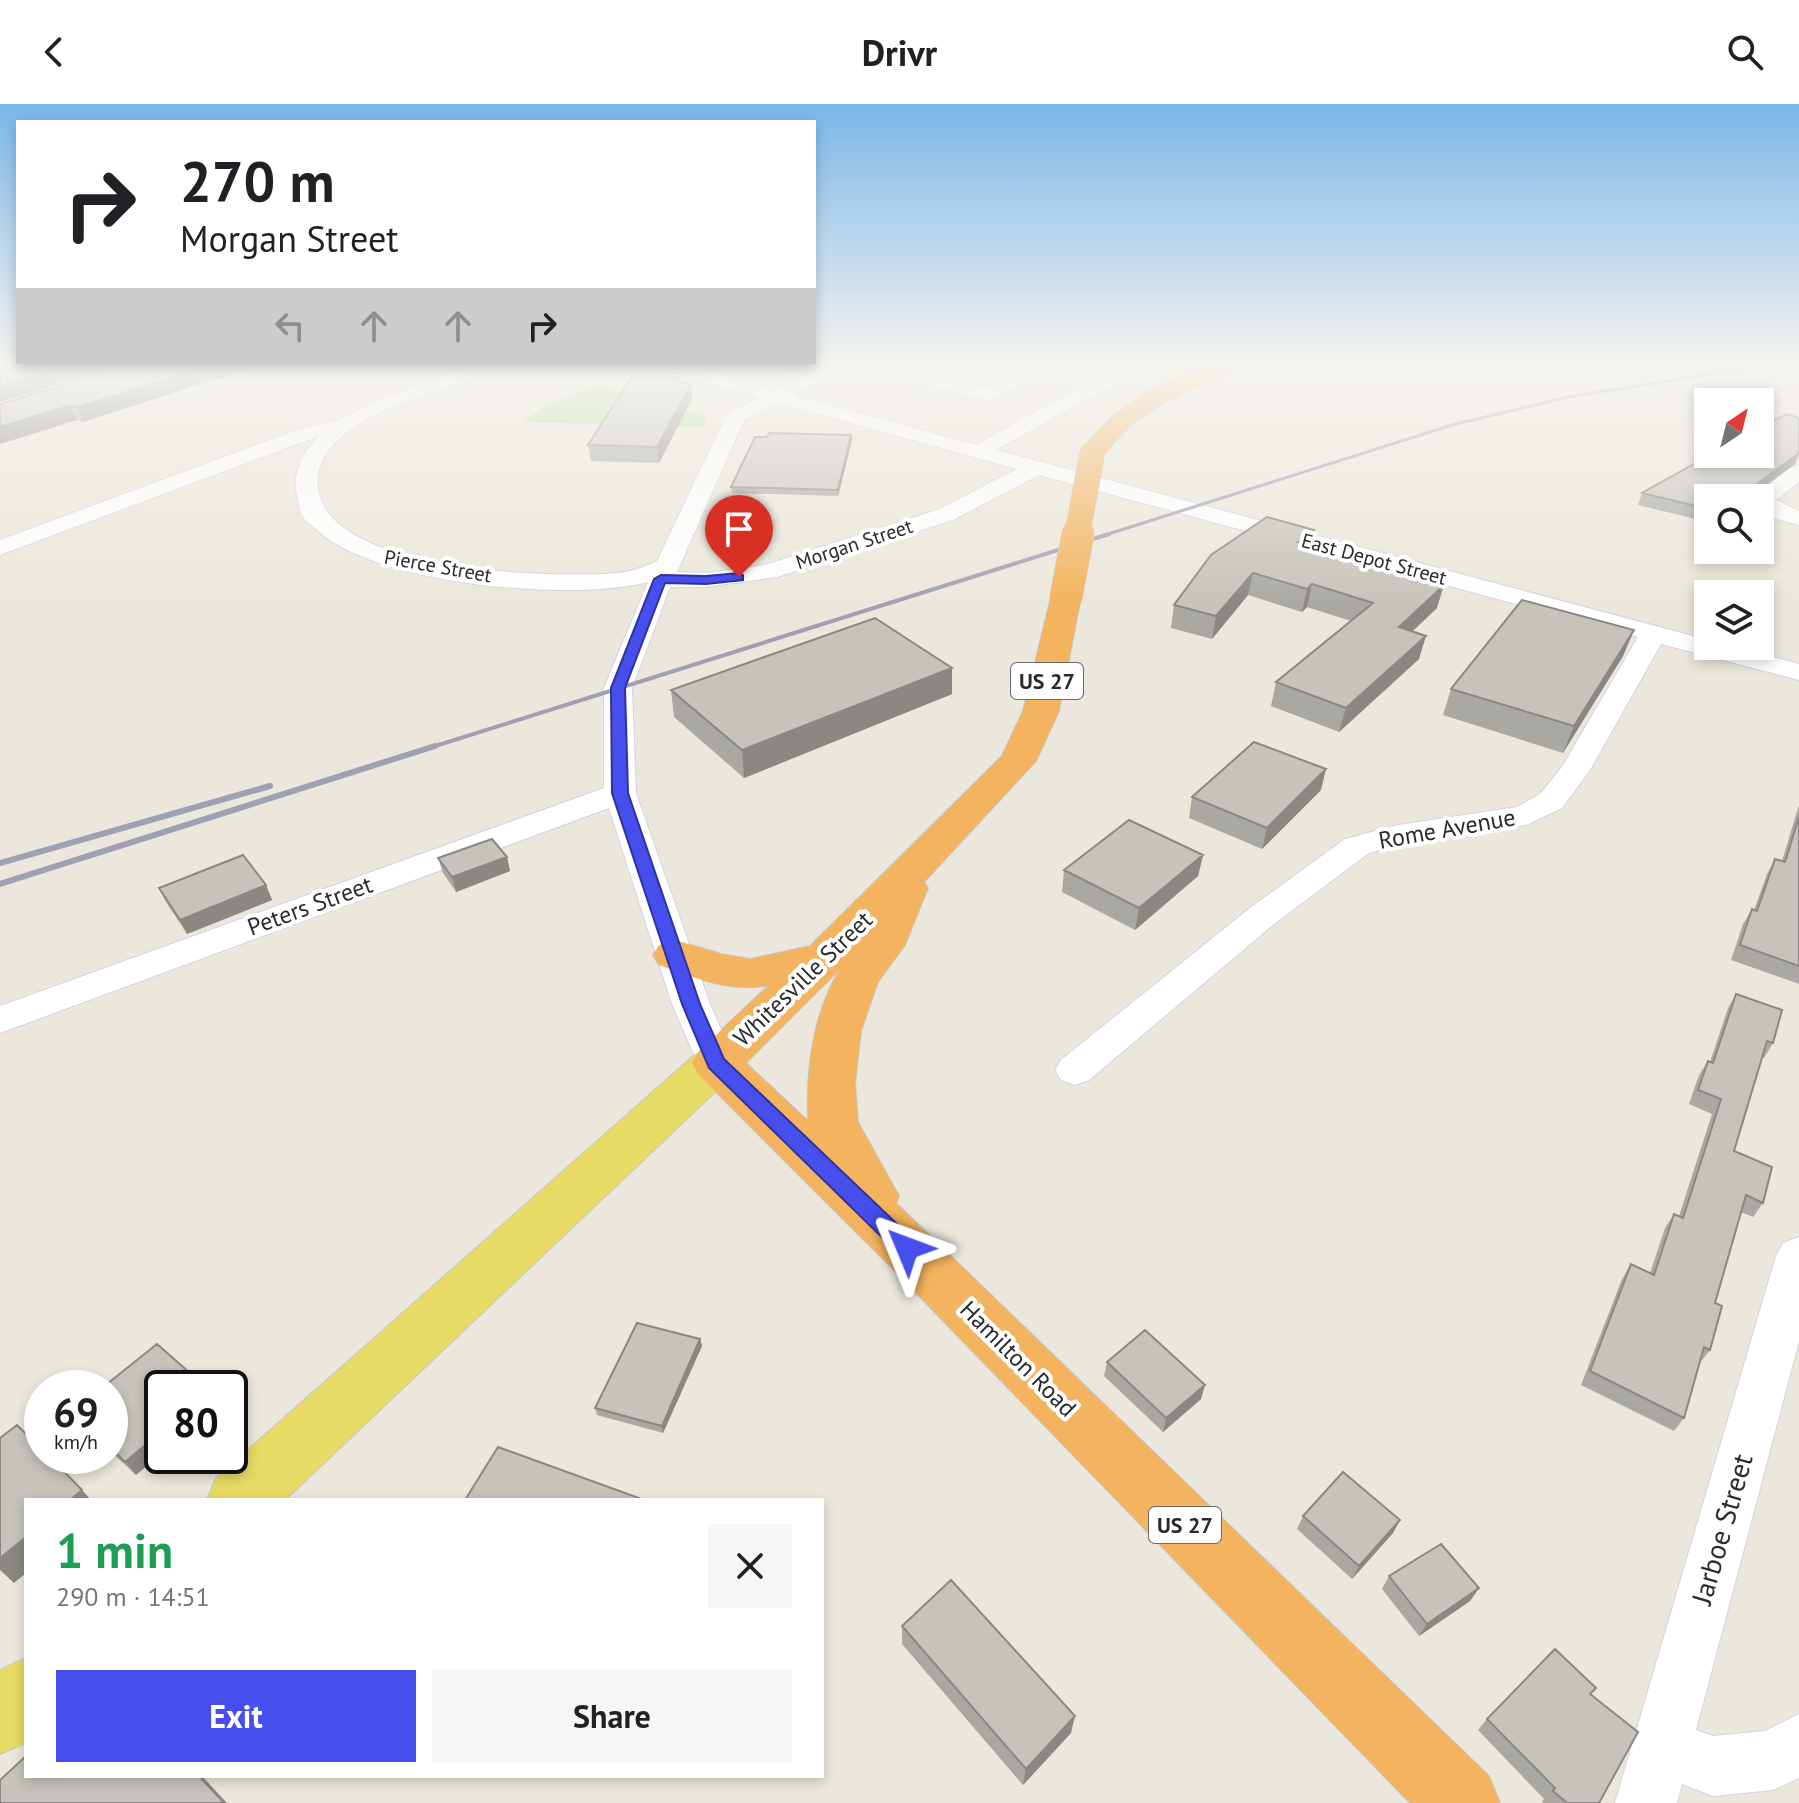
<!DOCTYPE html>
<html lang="en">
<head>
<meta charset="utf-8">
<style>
  body { margin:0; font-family:"PT Sans",sans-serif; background:#f6f6f6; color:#202124; height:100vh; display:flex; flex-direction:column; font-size:30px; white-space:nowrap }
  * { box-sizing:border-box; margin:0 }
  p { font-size:26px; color:#757577 }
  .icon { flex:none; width:44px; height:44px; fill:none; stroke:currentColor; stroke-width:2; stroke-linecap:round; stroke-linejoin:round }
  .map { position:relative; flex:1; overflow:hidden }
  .panel { position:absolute; left:24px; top:1394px; width:800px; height:280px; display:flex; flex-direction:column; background:#fff; border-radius:0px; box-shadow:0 4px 12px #0003 }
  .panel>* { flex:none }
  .banner { position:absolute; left:16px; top:16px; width:800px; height:244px; border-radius:0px; box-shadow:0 4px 12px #0003; background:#fff; color:#202124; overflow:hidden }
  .needle { width:52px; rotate:35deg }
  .buttons { position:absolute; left:1694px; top:284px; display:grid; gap:16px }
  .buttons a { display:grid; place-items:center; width:80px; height:80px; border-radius:0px; background:#fff; box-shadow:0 4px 12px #0003; font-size:40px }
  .speed { position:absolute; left:24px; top:1266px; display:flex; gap:16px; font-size:40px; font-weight:700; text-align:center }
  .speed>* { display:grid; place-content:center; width:104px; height:104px; border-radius:50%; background:#fff; box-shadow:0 4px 12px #0003; line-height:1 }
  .speed small { font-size:20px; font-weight:400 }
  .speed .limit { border:4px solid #111; border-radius:12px; background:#fff; color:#111 }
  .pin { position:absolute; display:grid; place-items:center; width:68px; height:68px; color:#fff; margin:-82px -34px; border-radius:50% 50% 50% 0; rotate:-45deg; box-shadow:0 0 8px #0007 }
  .pin .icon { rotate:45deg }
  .me { position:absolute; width:88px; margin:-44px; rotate:314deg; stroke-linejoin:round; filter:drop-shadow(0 0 6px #0008) }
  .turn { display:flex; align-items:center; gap:28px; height:168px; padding:0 32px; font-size:36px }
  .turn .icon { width:104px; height:104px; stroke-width:2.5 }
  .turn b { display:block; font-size:56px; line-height:68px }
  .lanes { display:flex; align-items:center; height:76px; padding:0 32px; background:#0003; justify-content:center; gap:40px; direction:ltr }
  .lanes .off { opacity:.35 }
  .round { display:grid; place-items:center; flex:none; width:84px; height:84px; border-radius:0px; background:#f6f6f6 }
  .headline { display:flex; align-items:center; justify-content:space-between; height:136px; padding:0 32px }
  h1 { font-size:48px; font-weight:600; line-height:60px; color:#1e9e55 }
  .primary-button { display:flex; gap:16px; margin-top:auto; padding:16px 32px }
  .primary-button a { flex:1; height:92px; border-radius:0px; background:#464fee; color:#fff; font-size:32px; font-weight:600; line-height:92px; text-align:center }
  .primary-button a+a { background:#f6f6f6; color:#202124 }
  header { display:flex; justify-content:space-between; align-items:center; height:104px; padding:0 32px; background:#fff; font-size:36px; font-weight:600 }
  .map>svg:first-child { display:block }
  .green { fill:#aade9c }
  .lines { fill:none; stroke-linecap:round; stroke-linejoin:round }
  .minor-casing { stroke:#d2d3e1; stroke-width:2 }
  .major-casing { stroke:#c8c8c8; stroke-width:2 }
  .highway-casing { stroke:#c8c8c8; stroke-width:2 }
  .minor { fill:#fff; fill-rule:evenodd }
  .major { fill:#e7db65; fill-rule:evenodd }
  .highway { fill:#f4b35e; fill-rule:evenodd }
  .rail-far2 { stroke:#9fa0b3; stroke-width:3 }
  .rail-far1 { stroke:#9fa0b3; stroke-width:4 }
  .rail { stroke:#9fa0b3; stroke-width:6 }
  .highway-bridge-far1-casing { stroke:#c8c8c8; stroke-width:26; stroke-linecap:butt }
  .highway-bridge-casing { stroke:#c8c8c8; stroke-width:33; stroke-linecap:butt }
  .highway-bridge-far1 { stroke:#f4b35e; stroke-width:25 }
  .highway-bridge { stroke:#f4b35e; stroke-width:32 }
  .wall { fill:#aaa8a2 }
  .shaded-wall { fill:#8b8884 }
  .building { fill:#c6c3bc; stroke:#8b8884; stroke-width:2 }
  .route { fill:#464fee; stroke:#2e339b; stroke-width:2 }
  .labels { text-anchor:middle; stroke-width:8; stroke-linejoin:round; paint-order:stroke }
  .far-street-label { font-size:20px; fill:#2a2a2a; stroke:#fff }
  .shield { fill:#fff; stroke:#6a6a6a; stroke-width:2 }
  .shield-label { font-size:22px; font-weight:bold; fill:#2a2a2a }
  .street-label { font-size:24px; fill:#2a2a2a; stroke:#fff }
  .near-street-label { font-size:28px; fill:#2a2a2a; stroke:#fff }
</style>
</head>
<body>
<header><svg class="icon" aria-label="back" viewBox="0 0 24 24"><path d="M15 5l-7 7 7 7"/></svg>Drivr<svg class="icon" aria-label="search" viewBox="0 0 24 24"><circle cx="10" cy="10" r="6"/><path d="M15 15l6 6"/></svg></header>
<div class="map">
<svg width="1799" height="1699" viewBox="0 0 1799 1699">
  <rect width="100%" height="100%" fill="#ebe7dc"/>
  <path class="green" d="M 598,280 L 707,313 L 702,323 L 524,318 L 548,300 Z"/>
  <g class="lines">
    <g class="minor-casing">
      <path id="minor" d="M 468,263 L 495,263 C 486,272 469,275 456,280 C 415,294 343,315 322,357 C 316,370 316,379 320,392 C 339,467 552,475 617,469 C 631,468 644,463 657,457 L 726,312 L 759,293 L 666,267 L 663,263 L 694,263 L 775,286 L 821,263 L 845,263 L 794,291 L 976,341 L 1092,276 L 1120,263 L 1145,263 L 996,346 L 1708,536 L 1708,542 L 1732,542 L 1799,560 L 1799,576 L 1661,540 L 1590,666 L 1562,704 L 1526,721 L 1400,740 L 1369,749 L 1274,820 L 1089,976 L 1075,981 L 1061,976 L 1055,966 L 1061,956 L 1250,804 L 1345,735 L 1398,721 L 1517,703 L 1540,690 L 1562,663 L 1638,533 L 1039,371 L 953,416 L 777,473 L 706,483 L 670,483 L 632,584 L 636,689 L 710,900 L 736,959 L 730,969 L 716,973 L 702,969 L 672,900 L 609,704 L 0,929 L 0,902 L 604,684 L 604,584 L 648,478 C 572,498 378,481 318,427 C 313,422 305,417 301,410 C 299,405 299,398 297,392 C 292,368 302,350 319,332 L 0,451 L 0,436 L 299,325 L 340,316 L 386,293 ZM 779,299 L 1017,365 L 937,406 L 765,461 L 706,469 L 677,468 L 744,316 Z
        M 871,263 L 903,263 L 986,285 L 1026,266 L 1040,266 L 1042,270 L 988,297 L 874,267 Z
        M 1799,362 L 1799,378 L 1776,396 L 1799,407 L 1799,421 L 1773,414 L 1760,405 L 1760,394 L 1752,394 L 1791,363 Z
        M 1799,1133 L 1799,1237 L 1696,1626 L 1713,1632 L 1765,1627 L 1799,1610 L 1799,1674 L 1773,1686 L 1713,1692 L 1682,1680 L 1677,1699 L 1615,1699 L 1776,1152 L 1783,1139 Z"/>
    </g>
    <g class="major-casing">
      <path id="major" d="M 716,941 L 733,947 L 740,959 L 733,971 L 285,1396 L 207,1396 L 216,1374 L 699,947 Z
        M 26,1554 L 26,1639 L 0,1650 L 0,1566 Z"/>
    </g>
    <g class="highway-casing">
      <path id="highway" d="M 1202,263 L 1234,263 L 1231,268 C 1179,289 1134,308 1101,355 L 1083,355 L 1079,350 C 1111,304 1151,283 1202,263 Z
        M 1066,484 L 1077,486 L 1081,493 L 1059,607 L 1036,657 L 924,778 L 928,784 L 905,841 L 878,878 L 861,927 L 855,979 L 858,1018 L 899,1092 L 896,1099 L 1489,1672 L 1500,1699 L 1410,1699 L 888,1160 L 699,971 L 692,959 L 699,947 L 769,881 C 731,889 695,874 659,861 L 653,851 L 659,841 L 675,836 L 721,850 L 750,855 L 810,842 L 1002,652 L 1023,607 L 1051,493 L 1055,486 ZM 840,865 C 813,910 806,964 808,1017 L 746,959 Z"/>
    </g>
    <use href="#minor" class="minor"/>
    <use href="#major" class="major"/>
    <use href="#highway" class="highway"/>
    <path class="rail-far2" d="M 1102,432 L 1452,321 L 1568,293 L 1756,263"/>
    <path class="rail-far1" d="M 429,644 L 1109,430"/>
    <path class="rail" d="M 0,759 L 270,682
      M 0,780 L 435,642"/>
    <g class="highway-bridge-far1-casing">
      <path id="highway-bridge-far1" d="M 1077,432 L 1092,350"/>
    </g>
    <g class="highway-bridge-casing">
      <path id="highway-bridge" d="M 1066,493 L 1078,430"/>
    </g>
    <use href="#highway-bridge-far1" class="highway-bridge-far1"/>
    <use href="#highway-bridge" class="highway-bridge"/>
  </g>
  <path class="wall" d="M 124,263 L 83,318 L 77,316 L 0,340 Z
    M 771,263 L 805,263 L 793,269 Z
    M 682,277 L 691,280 L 692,295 L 659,359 L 591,357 L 588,341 Z
    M 851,331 L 852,336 L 838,392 L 732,389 L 731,383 Z
    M 1795,360 L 1761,385 L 1763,396 L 1772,402 L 1760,428 L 1760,394 L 1708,394 L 1708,418 L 1638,401 L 1642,389 Z
    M 1310,442 L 1437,504 L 1412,527 L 1419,555 L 1339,628 L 1271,602 L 1276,578 L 1351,517 L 1307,503 L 1302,508 L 1248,491 L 1212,535 L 1171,524 L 1174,501 Z
    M 1634,526 L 1623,552 L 1563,649 L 1443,611 L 1451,585 Z
    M 671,586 L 952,590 L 744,674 L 674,613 Z
    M 1321,686 L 1262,745 L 1189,714 L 1192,693 Z
    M 1799,701 L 1799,880 L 1731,856 L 1743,820 L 1752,805 L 1754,806 L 1767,770 L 1775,755 L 1782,757 Z
    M 1203,751 L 1198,772 L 1135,826 L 1062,788 L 1064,766 Z
    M 507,753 L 510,767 L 456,788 L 443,769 L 438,754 Z
    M 266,781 L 272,796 L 187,830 L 166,798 L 159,784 Z
    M 1736,890 L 1773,939 L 1764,954 L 1762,953 L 1734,1047 L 1763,1099 L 1753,1113 L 1741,1108 L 1715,1199 L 1710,1246 L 1699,1260 L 1684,1314 L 1674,1327 L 1581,1281 L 1622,1175 L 1631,1160 L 1650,1169 L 1665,1124 L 1674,1110 L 1679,1112 L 1712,1010 L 1689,1000 L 1699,971 L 1708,957 L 1710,958 L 1728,904 Z
    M 700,1235 L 702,1242 L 663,1329 L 597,1311 L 595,1304 Z
    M 1107,1258 L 1201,1295 L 1163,1328 L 1104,1272 Z
    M 110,1284 L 136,1371 L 110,1347 Z
    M 1303,1412 L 1400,1416 L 1393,1429 L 1352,1475 L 1297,1425 Z
    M 1389,1472 L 1479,1484 L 1470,1497 L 1419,1532 L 1382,1485 Z
    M 902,1522 L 1071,1629 L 1023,1681 L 902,1540 Z
    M 1590,1590 L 1599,1699 L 1543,1699 L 1542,1698 L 1544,1695 L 1478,1626 L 1487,1615 Z"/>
  <path class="shaded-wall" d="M 63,263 L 115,263 L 0,298 L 0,282 Z
    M 205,263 L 254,263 L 83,318 L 77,303 Z
    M 792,263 L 805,263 L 793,269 Z
    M 691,280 L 692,295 L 659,359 L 657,343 Z
    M 71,301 L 77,316 L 0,340 L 0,323 Z
    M 851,331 L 852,336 L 838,392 L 838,386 Z
    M 1799,349 L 1795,360 L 1749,394 L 1754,382 Z
    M 1314,426 L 1309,447 L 1298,438 Z
    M 1253,469 L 1248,491 L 1212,535 L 1216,512 Z
    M 1312,480 L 1307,503 L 1302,508 L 1307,485 Z
    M 1444,481 L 1437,504 L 1393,546 L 1399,523 Z
    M 1634,526 L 1623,552 L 1563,649 L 1574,622 Z
    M 1426,532 L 1419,555 L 1339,628 L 1346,604 Z
    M 952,564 L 952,590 L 744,674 L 742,646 Z
    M 1326,665 L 1321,686 L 1262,745 L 1267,724 Z
    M 1203,751 L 1198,772 L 1135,826 L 1139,804 Z
    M 507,753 L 510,767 L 456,788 L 452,773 Z
    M 266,781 L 272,796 L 187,830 L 180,816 Z
    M 700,1235 L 702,1242 L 663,1329 L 662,1322 Z
    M 1205,1281 L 1201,1295 L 1163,1328 L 1166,1314 Z
    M 162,1327 L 162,1349 L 136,1371 L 125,1358 Z
    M 82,1386 L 91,1396 L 70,1396 Z
    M 1400,1416 L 1393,1429 L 1352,1475 L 1359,1462 Z
    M 26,1433 L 26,1469 L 14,1479 L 0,1466 L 0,1454 Z
    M 1479,1484 L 1470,1497 L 1419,1532 L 1427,1520 Z
    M 1075,1612 L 1071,1629 L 1023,1681 L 1026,1665 Z
    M 199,1672 L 202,1672 L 227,1699 L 224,1699 Z"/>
  <path class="building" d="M 0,263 L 63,263 L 0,282 Z
    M 124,263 L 205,263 L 77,303 L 71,301 L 0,323 L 0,300 Z
    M 638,263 L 653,263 L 682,271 L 673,275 L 691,280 L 657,343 L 588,341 Z
    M 1787,310 L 1799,314 L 1799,349 L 1754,382 L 1762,386 L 1763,396 L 1772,402 L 1764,418 L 1760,418 L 1760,394 L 1708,394 L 1708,405 L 1642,389 L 1712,350 L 1760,350 L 1760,323 Z
    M 769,329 L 851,331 L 838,386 L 731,383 L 755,333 L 767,333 Z
    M 1267,413 L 1314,426 L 1298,438 L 1444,481 L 1399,523 L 1426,532 L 1346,604 L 1276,578 L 1373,499 L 1312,480 L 1307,485 L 1253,469 L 1216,512 L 1174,501 L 1211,451 Z
    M 1522,496 L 1634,526 L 1574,622 L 1451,585 Z
    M 875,514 L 952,564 L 742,646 L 671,586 Z
    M 1254,638 L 1326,665 L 1267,724 L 1192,693 Z
    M 1799,713 L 1799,862 L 1740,841 L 1752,805 L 1757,807 L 1775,755 L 1785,758 Z
    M 1129,716 L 1203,751 L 1139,804 L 1064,766 Z
    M 492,735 L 507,753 L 452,773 L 438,754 Z
    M 243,751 L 266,781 L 180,816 L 159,784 Z
    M 1736,890 L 1782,906 L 1773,939 L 1767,937 L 1734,1047 L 1772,1063 L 1763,1099 L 1746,1091 L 1715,1199 L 1722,1202 L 1710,1246 L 1704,1243 L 1684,1314 L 1590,1267 L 1631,1160 L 1654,1171 L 1674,1110 L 1683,1114 L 1721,995 L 1698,986 L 1708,957 L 1713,959 Z
    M 637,1219 L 700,1235 L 662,1322 L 595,1304 Z
    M 1145,1226 L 1205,1281 L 1166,1314 L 1107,1258 Z
    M 157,1240 L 207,1284 L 162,1284 L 162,1327 L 125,1358 L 110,1343 L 110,1284 L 102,1284 Z
    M 17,1321 L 42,1346 L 42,1352 L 49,1352 L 82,1386 L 70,1396 L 26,1396 L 26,1433 L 0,1454 L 0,1334 Z
    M 498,1343 L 639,1394 L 638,1396 L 465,1396 Z
    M 1343,1368 L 1400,1416 L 1359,1462 L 1303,1412 Z
    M 1441,1440 L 1479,1484 L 1427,1520 L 1389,1472 Z
    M 951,1476 L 1075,1612 L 1026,1665 L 902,1522 Z
    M 1555,1545 L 1596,1584 L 1590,1590 L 1638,1628 L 1599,1699 L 1567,1699 L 1553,1687 L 1555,1684 L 1487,1615 Z
    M 26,1652 L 26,1672 L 199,1672 L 224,1699 L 0,1699 L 0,1676 Z"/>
  <linearGradient id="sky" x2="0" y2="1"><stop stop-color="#7ab6e8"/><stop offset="0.52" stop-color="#f6f4ef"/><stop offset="1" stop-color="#f6f4ef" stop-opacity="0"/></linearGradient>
  <rect width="1799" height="501" fill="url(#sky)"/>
  <path class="route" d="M 739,469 L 743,471 L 743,476 L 706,480 L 665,479 L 625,584 L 628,689 L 700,900 L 724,955 L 915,1137 L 919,1144 L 915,1150 L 907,1153 L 899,1150 L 709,964 L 682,900 L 612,689 L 611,584 L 654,475 L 661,471 L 706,472 Z"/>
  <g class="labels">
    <g class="far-street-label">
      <text transform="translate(854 440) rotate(-18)" y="7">Morgan Street</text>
      <text transform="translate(1374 455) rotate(15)" y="7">East Depot Street</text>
      <text transform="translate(438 462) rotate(10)" y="7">Pierce Street</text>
    </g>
    <g class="shield">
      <rect x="1011" y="559" width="72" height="36" rx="6"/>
      <rect x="1149" y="1403" width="72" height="36" rx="6"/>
    </g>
    <g class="shield-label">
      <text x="1047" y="585">US 27</text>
      <text x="1185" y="1429">US 27</text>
    </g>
    <g class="street-label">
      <text transform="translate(1447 725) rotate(-10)" y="8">Rome Avenue</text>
      <text transform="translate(310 802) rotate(-20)" y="8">Peters Street</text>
      <text transform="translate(803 875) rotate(-44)" y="8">Whitesville Street</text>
      <text transform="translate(1018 1255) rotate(45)" y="8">Hamilton Road</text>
    </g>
    <g class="near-street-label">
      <text transform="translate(1722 1425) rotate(-74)" y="10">Jarboe Street</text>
    </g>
  </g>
</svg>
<div class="buttons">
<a><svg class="needle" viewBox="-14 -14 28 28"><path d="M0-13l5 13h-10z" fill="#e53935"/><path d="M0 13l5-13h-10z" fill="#757577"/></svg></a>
<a><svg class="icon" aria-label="search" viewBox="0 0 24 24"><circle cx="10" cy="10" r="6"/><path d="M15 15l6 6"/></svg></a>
<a><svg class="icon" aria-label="layers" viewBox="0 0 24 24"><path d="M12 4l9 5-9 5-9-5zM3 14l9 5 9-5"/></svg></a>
</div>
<div class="speed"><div>69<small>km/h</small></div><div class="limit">80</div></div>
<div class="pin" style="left:739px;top:473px;background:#d93025"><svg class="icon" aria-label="arrive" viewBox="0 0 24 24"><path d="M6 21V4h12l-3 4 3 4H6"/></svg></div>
<svg class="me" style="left:907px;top:1144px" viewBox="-20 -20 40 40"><path d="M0-17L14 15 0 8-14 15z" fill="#464fee" stroke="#fff" stroke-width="4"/></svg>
<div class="banner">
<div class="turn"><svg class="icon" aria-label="right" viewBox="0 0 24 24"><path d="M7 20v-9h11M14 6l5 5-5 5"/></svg><div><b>270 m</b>Morgan Street</div></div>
<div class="lanes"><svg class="icon off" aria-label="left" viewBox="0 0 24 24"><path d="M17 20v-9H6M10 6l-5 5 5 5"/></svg><svg class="icon off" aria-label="ahead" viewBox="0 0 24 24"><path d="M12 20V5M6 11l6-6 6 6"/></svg><svg class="icon off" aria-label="ahead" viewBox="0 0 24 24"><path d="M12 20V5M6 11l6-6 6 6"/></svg><svg class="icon" aria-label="right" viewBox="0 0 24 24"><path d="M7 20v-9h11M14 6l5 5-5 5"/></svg></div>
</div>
<section class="panel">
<div class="headline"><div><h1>1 min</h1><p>290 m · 14:51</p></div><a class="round"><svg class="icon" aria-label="close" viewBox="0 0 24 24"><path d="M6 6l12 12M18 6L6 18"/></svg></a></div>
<div class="primary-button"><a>Exit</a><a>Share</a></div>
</section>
</div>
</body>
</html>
